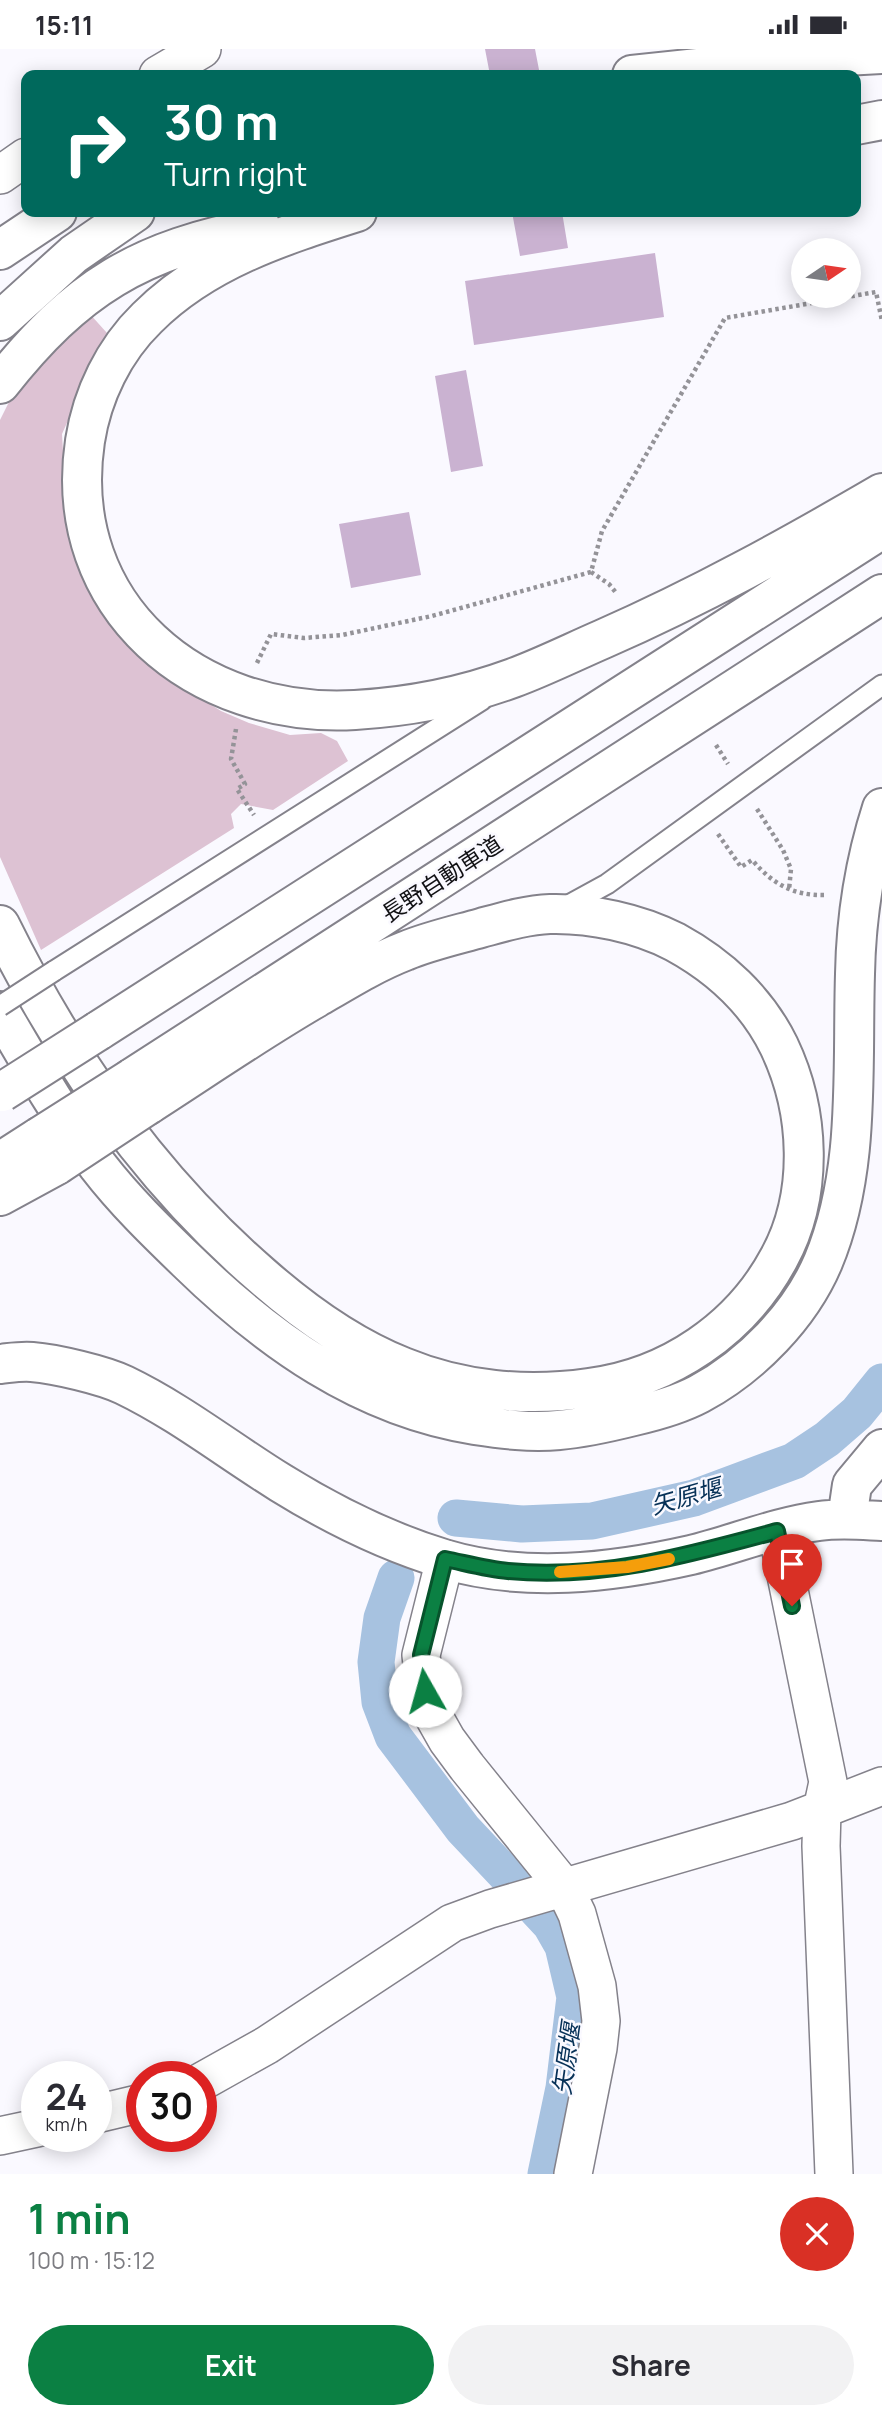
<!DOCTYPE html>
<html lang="en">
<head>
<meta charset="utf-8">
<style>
  body { margin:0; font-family:Manrope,"Noto Sans JP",sans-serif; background:#f2f2f3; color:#2b2b33; height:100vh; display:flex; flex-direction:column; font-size:26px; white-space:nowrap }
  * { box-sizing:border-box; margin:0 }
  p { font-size:23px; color:#7c7c81 }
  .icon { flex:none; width:38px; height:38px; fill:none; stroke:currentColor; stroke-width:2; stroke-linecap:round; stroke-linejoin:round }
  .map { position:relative; height:2125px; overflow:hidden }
  .details { display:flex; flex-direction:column; background:#fff; flex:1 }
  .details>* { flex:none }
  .hud { position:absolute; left:21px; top:21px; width:840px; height:147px; border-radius:14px; box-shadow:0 4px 18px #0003; background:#00695c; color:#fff; overflow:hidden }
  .needle { width:46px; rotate:77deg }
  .controls { position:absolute; left:791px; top:189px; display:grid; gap:14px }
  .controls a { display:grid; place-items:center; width:70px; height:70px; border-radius:50%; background:#fff; box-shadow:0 4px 18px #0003; font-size:35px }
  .speed { position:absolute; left:21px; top:2012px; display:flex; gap:14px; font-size:35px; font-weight:700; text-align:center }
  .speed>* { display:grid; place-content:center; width:91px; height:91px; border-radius:50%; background:#fff; box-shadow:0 4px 18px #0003; line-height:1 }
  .speed small { font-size:18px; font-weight:400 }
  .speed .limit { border:10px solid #d22; background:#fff; color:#111 }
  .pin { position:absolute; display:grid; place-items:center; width:60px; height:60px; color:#fff; margin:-72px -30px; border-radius:50% 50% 50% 0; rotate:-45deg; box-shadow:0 0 7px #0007 }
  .pin .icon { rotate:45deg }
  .me { position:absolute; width:77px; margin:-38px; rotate:353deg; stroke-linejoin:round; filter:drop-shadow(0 0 5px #0008) }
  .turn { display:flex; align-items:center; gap:24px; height:147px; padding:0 28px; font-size:32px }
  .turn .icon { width:91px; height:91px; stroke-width:2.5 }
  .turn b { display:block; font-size:49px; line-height:60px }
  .round { display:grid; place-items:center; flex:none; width:74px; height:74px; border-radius:37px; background:#f2f2f3 }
  .summary { display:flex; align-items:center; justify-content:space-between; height:119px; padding:0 28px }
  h1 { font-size:42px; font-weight:700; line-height:52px; color:#0b8043 }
  .cta { display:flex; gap:14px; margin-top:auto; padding:14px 28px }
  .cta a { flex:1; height:80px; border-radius:42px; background:#0b8043; color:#fff; font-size:28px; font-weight:700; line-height:80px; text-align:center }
  .cta a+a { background:#f2f2f3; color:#2b2b33 }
  .status { display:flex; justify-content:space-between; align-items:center; height:49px; padding:0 35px; background:#fff; direction:ltr }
  .status svg { height:19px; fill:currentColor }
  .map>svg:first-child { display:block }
  .green { fill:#ddc2d3 }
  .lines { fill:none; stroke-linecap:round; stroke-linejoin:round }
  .canal { stroke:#a7c2e0; stroke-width:37 }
  .building { fill:#cab2d1 }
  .service-casing { stroke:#84828b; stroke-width:23 }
  .minor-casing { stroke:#84828b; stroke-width:40 }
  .tertiary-casing { stroke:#84828b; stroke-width:42 }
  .motorway-casing { stroke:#84828b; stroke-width:42 }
  .path { stroke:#949398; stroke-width:4.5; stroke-dasharray:3.5 3.5; stroke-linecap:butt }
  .service { stroke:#fff; stroke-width:19 }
  .minor { stroke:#fff; stroke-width:37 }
  .tertiary { stroke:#fff; stroke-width:38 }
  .motorway { stroke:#fff; stroke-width:38 }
  .service-bridge-casing { stroke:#84828b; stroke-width:23; stroke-linecap:butt }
  .motorway-bridge-casing { stroke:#84828b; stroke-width:42; stroke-linecap:butt }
  .service-bridge { stroke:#fff; stroke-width:19 }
  .motorway-bridge { stroke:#fff; stroke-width:38 }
  .route-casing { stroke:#07532c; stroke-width:18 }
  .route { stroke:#0b8043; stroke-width:12 }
  .slow { stroke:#f59e0b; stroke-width:12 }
  .labels { text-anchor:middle; stroke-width:5; stroke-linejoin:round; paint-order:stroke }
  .street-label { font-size:23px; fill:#111114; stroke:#faf9ff }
  .water-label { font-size:24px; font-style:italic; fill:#073157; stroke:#faf9ff }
</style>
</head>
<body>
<div class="status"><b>15:11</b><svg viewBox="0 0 49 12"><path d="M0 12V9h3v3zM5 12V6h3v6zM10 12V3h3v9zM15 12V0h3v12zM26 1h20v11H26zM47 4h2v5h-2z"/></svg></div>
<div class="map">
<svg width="882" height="2125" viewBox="0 0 882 2125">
  <rect width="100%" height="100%" fill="#faf9ff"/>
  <path class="green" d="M 89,264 L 107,284 L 62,385 L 66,452 L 108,568 L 145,614 L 221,662 L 249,674 L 290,686 L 321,684 L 337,692 L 348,712 L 273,761 L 241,755 L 231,765 L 234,779 L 41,901 L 0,808 L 0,371 L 16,339 Z"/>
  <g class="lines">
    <path class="canal" d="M 456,1469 L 522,1475 L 592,1472 L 694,1449 L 794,1412 L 827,1390 L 857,1364 L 882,1333
      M 396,1529 L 382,1569 L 376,1613 L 380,1653 L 393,1687 L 463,1780 L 512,1832
      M 537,1861 L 551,1876 L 563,1897 L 575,1948 L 564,2039 L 546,2125"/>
  </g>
  <path class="building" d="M 485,0 L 535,0 L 540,26 L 490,26 Z
    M 512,163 L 562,163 L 568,199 L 520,207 Z
    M 655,204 L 664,268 L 474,296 L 465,232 Z
    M 466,321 L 483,417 L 451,423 L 435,327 Z
    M 409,463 L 421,526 L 351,539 L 339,475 Z"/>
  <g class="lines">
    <g class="service-casing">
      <path id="service" d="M 565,858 L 607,835 L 882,636
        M 54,922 L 482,651"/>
    </g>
    <g class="minor-casing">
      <path id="minor" d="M 158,26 L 202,0
        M 0,126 L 26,108
        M 777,1482 L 828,1733 L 822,1761 L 821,1797 L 834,2125
        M 445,1510 L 421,1606 L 425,1642 L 434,1668 L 447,1691 L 467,1718 L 564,1838 L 577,1865 L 597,1937 L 601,1972 L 598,1999 L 573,2125
        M 201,2033 L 267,1996 L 452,1874 L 490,1860 L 792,1772 L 882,1737
        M 96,2065 L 142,2054
        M 0,2087 L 37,2079"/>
    </g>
    <g class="tertiary-casing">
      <path id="tertiary" d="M 0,1315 C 10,1314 21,1312 32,1313 C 56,1315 103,1326 124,1336 C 180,1363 229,1402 281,1434 C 331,1465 388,1493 444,1510 C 524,1534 611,1524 691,1506 C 733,1496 775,1478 819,1472 C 840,1469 861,1471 882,1472
        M 847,1470 L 852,1436 L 882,1400"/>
    </g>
    <g class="motorway-casing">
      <path id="motorway" d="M 632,26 L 772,11 L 882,5
        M 856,76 L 882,71
        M 357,163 C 281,187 205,211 147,269 C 114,301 92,346 85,392 C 60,558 197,670 355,661 C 407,658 464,647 513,629 C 543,618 573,603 603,590 C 699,548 791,497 882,444
        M 0,201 L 57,163
        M 0,272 L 74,205 L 135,163
        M 0,335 C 76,239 139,200 261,178
        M 0,876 C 65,1008 150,1130 261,1226 C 303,1263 350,1297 403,1318 C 461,1342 526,1348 589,1339 C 669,1329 741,1280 779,1209 C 814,1145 810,1062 779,997 C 757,952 719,917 675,893 C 638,874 591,864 550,865 C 526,866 503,873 481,879 C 456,886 429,892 405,902 C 374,914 345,932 316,949 C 259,982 204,1020 148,1056
        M 0,962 C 31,1015 61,1068 98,1117 C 125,1152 156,1182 187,1212 C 268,1291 361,1358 475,1376 C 502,1380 531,1384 559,1381 C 584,1379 610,1373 634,1367 C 656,1362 680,1355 699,1345 C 751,1317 800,1267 823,1213 C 861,1122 852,1021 855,925 C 856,870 865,812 882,759
        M 98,982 L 882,480
        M 132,1029 L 882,545
        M 0,1113 L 39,1088
        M 0,1147 L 57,1116"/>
    </g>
    <path class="path" d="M 591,523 L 609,535 L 617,545
      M 257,614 L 271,585 L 304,589 L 342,586 L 432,567 L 591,523 L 602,482 L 725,269 L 876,243 L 882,272
      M 236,680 L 231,710 L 245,735 L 237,740 L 254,766
      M 716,696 L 728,715
      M 757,760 L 783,801 L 791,820 L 789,841
      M 718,785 L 741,818 L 752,811 C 773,835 793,847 826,846"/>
    <use href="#service" class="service"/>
    <use href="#minor" class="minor"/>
    <use href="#tertiary" class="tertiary"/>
    <use href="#motorway" class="motorway"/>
    <g class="service-bridge-casing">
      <path id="service-bridge" d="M 0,957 L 54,922"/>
    </g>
    <g class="motorway-bridge-casing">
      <path id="motorway-bridge" d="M 2,1043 L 98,982
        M 39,1088 L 132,1029
        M 57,1116 L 148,1056"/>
    </g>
    <use href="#service-bridge" class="service-bridge"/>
    <use href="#motorway-bridge" class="motorway-bridge"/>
  </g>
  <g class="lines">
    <g class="route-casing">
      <path id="route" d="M 425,1642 L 421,1606 L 445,1510 C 465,1514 487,1520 508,1522 C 600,1531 689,1506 777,1482 L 792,1557"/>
    </g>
    <use href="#route" class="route"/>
    <path class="slow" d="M 560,1523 L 627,1518 L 669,1510"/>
  </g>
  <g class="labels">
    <g class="street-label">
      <text transform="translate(442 830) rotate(-33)" y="8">長野自動車道</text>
    </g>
    <g class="water-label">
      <text transform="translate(686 1448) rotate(-16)" y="8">矢原堰</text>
      <text transform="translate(567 2010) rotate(-82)" y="8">矢原堰</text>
    </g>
  </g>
</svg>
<div class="controls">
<a><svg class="needle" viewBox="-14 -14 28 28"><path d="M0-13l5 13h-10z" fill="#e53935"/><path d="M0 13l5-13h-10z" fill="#7c7c81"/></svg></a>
</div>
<div class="speed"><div>24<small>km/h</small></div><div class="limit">30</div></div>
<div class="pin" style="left:792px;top:1557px;background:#d93025"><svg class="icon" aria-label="arrive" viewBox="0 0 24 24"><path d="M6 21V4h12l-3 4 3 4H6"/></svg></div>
<svg class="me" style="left:425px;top:1642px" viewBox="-20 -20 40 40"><circle r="19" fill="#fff"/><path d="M0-13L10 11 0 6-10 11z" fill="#0b8043"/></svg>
<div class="hud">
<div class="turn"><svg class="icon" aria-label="right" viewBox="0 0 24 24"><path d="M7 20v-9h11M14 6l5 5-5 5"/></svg><div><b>30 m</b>Turn right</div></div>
</div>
</div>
<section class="details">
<div class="summary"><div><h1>1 min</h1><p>100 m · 15:12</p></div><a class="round" style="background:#d93025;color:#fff"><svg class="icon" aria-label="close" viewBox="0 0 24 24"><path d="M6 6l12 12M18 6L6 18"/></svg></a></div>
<div class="cta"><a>Exit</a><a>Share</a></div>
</section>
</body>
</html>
